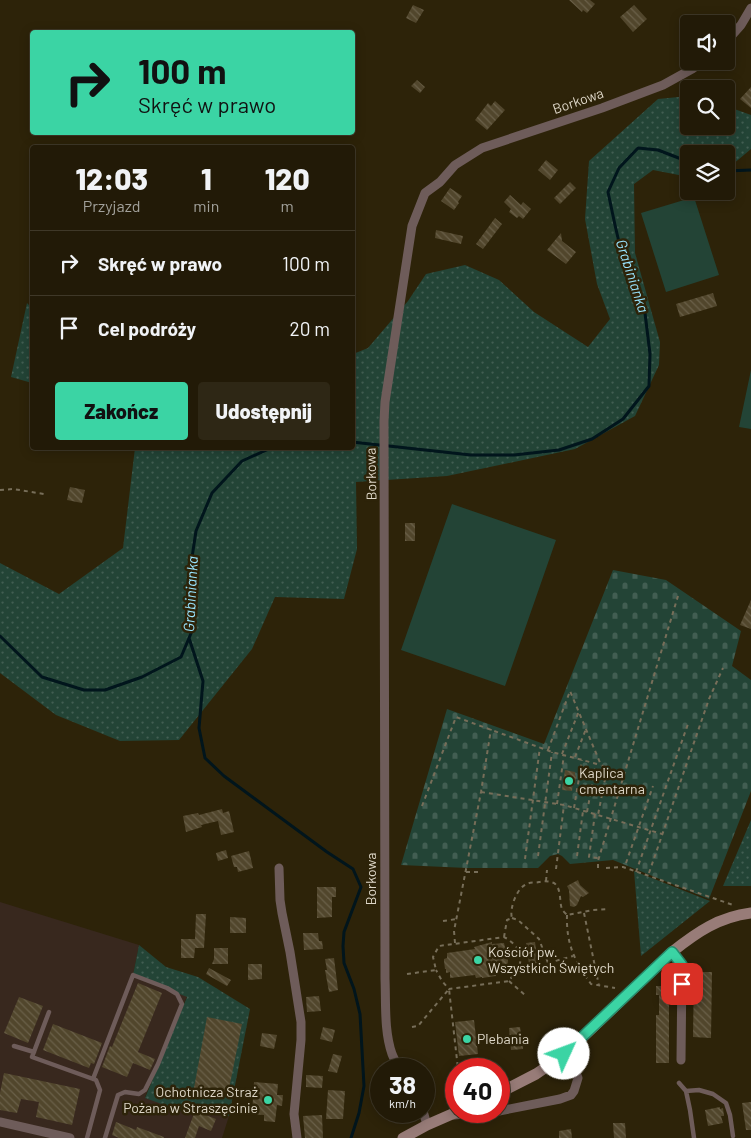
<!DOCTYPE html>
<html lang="pl">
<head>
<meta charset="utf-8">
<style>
  body { margin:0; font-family:Barlow,sans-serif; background:#2e2715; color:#f1f3f6; height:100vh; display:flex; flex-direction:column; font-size:19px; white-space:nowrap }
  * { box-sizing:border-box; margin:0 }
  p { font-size:16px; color:#a2a19b }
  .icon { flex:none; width:28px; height:28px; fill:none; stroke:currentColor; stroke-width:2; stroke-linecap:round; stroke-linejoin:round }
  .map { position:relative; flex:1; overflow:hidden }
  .sheet { position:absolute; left:30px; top:145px; width:325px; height:305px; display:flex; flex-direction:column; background:#221a07; border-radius:5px; box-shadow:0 2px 12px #0003,0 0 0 1px #3f3828 }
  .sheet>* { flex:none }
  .hud { position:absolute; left:30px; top:30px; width:325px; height:105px; border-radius:5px; box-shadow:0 2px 12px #0003,0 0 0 1px #3f3828; background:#3bd4a4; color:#111; overflow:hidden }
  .tools { position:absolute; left:680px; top:15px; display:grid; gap:10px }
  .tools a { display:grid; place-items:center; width:55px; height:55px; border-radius:5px; background:#221a07; box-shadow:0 2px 12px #0003,0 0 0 1px #3f3828; font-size:25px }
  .speed { position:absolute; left:370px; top:1058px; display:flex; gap:10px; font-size:25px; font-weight:700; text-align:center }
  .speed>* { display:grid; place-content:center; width:65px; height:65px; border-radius:50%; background:#221a07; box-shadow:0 2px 12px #0003,0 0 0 1px #3f3828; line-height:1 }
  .speed small { font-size:12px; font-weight:400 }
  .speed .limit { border:8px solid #d22; background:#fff; color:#111 }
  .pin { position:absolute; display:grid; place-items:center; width:42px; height:42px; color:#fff; margin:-21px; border-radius:10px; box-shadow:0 2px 8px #0006 }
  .me { position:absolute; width:55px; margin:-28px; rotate:47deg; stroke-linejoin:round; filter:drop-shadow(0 0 4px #0008) }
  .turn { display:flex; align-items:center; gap:18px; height:105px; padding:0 25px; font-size:22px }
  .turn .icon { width:65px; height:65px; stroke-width:2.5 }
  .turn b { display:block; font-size:35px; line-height:42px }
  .eta { display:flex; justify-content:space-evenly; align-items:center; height:85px; text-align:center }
  .eta b { font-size:30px; font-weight:800; line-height:35px }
  .primary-button { display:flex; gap:10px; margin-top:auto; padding:10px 25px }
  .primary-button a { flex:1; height:58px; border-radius:5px; background:#3bd4a4; color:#111; font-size:20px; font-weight:800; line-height:58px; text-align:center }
  .primary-button a+a { background:#2e2715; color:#f1f3f6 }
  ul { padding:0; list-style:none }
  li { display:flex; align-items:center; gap:15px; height:65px; padding:0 25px; border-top:1px solid #3f3828 }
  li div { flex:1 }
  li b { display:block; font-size:19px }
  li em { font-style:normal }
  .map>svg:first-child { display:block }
  .industrial { fill:#38281e }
  .green { fill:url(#green-dots) }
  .cemetery { fill:url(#cemetery-stones) }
  .pitch { fill:#234436 }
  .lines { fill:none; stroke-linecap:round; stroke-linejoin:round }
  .stream { stroke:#01151c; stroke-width:3 }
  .building { fill:url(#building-back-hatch) }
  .path { stroke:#776e59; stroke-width:2; stroke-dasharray:4 4; stroke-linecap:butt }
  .lane { stroke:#6e5c5a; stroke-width:4.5 }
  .street { stroke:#6e5c5a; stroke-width:9 }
  .secondary { stroke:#987c78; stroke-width:11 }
  .route-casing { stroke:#268a6b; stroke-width:12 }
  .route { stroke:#3bd4a4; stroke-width:9 }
  .poi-dot { fill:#3bd4a4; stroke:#2d2309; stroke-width:2 }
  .labels { text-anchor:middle; stroke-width:5; stroke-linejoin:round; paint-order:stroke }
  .street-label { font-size:14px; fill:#dfd8c9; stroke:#2d2309 }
  .poi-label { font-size:14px; fill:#dfd8c9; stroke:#2d2309; text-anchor:start }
  .water-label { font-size:15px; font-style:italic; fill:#98e3fd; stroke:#2d2309 }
</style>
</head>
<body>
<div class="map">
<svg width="751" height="1138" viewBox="0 0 751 1138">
  <defs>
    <pattern id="green-dots" width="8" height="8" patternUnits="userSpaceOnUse" patternTransform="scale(1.25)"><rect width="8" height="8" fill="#234436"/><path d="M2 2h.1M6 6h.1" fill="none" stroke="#425e52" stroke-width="1.8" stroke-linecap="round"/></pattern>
    <pattern id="cemetery-stones" width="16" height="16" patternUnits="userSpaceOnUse" patternTransform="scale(1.25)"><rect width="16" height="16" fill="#234436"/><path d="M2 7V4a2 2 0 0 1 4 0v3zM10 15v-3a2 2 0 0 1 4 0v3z" fill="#425e52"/></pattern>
    <pattern id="building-back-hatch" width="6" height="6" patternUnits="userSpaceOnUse" patternTransform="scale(1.25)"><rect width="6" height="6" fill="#51462c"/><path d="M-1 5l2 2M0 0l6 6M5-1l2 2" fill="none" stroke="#6a6049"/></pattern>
  </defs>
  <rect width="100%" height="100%" fill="#2d2309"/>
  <path class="industrial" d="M 0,902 L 139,945 L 133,975 L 187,996 L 145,1097 L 191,1103 L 229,1116 L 222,1138 L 0,1138 Z"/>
  <path class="green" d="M 689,96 L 689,126 L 726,126 L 726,106 L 751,115 L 751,149 L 726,170 L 726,154 L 689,154 L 689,177 L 653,170 L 634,184 L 635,253 L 660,342 L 659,365 L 635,416 L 575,449 L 447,476 L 356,482 L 357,549 L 344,599 L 275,597 L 252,649 L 179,740 L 120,741 L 56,715 L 0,673 L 0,563 L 59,594 L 123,548 L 135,448 L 352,448 L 353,354 L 368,348 L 408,301 L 426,274 L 465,265 L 499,280 L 534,312 L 588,347 L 610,319 L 597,284 L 585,219 L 589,161 L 658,99 Z
    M 27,303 L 32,308 L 32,383 L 11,377 Z
    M 751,820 L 751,886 L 723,886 Z
    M 634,871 L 710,901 L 641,956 Z
    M 139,945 L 166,967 L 198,977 L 250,1009 L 229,1116 L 191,1103 L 184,1112 L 145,1098 L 187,997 L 133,975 Z"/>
  <path class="cemetery" d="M 613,570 L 666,580 L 741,631 L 732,666 L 751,680 L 751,791 L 709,899 L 613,860 L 570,864 L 562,856 L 558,854 L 550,856 L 538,868 L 467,868 L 401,865 L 447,709 L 544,744 Z"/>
  <path class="pitch" d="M 694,197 L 719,275 L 666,292 L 641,213 Z
    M 751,370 L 751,429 L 739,427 Z
    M 452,504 L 556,540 L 505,686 L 401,650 Z"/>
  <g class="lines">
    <path class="stream" d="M 726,171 L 751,170
      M 352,442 L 471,455 L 514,455 L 559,450 L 592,439 L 623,419 L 649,386 L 650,354 L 645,313 L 624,264 L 615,225 L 608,192 L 619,168 L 638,148 L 658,150 L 689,162
      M 0,636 L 42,677 L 84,690 L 105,690 L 142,677 L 181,657 L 192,631 L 191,564 L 196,531 L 212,493 L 242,461 L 271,448
      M 189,638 L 203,681 L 199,728 L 205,758 L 224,776 L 327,852 L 353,869 L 361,887 L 344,932 L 343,946 L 344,963 L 354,989 L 360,1014 L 364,1086 L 359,1113 L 351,1138"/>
  </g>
  <path class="building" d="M 569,0 L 590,0 L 595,4 L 587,13 L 583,10 L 582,12 Z
    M 413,5 L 424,10 L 416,23 L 406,18 Z
    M 634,5 L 647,19 L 633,32 L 620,17 Z
    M 417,80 L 425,87 L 420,93 L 411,86 Z
    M 751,87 L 751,108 L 740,99 Z
    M 495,101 L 505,110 L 487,130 L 475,120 L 488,103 L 491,106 Z
    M 546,160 L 558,170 L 550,180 L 538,170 Z
    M 570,182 L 576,188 L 560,204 L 554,198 Z
    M 450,188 L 462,196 L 458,202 L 459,203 L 454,210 L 441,201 Z
    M 510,195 L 521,205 L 523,202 L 531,209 L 523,219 L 519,216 L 517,218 L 509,212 L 511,209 L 504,202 Z
    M 495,218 L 502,224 L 483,249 L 476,244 Z
    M 436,230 L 463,236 L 461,244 L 435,238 Z
    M 561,233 L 562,241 L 576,252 L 566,264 L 547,250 Z
    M 713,293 L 717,306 L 680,317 L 676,304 Z
    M 70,487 L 85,490 L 82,503 L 67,500 Z
    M 405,523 L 415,523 L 415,541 L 405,541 Z
    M 751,600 L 751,629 L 740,625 Z
    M 565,770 L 575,772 L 575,775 L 576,776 L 575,784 L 573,783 L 572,791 L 562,790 Z
    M 222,809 L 223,813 L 229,811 L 234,832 L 221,835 L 218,821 L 201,825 L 202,827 L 186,832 L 183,816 L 198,813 L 199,815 Z
    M 226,850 L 228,858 L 218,861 L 216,853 Z
    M 249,851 L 253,868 L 238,872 L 237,867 L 234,867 L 231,856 Z
    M 578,880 L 580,885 L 589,893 L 583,897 L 581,896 L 577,905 L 574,907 L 570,906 L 569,890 L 567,886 Z
    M 317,887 L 336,887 L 336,897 L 332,897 L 332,917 L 317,918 Z
    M 196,914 L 206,914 L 204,948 L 195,948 L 194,958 L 181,958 L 181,939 L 195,939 Z
    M 230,917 L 246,918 L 246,933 L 230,933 Z
    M 303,933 L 318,933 L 319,941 L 322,941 L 323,949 L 304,950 Z
    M 492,942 L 492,944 L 504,943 L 508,960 L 507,972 L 496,973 L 496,976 L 482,978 L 482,977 L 476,978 L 475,975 L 450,978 L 450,972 L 446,973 L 446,969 L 445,969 L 444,961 L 444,959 L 447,958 L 447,953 L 475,949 L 474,947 Z
    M 535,942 L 538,963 L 529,964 L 526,943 Z
    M 214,948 L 228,948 L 228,964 L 212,964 L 214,959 Z
    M 334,958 L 338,990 L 329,992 L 325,970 L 327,970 L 325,959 Z
    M 248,964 L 262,964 L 262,979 L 248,980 Z
    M 209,968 L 231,980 L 227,986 L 206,974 Z
    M 694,972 L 712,972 L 711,1038 L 693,1037 Z
    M 138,983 L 162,993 L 138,1052 L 155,1059 L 150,1070 L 133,1063 L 127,1077 L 102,1067 L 110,1046 L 112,1047 Z
    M 656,986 L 669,986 L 669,1063 L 656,1063 L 656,1015 L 659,1015 L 659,995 L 656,995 Z
    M 319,996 L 321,1011 L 307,1012 L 306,997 Z
    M 19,997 L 43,1006 L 28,1043 L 4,1033 Z
    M 207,1017 L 242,1024 L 228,1094 L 194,1088 Z
    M 474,1020 L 478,1054 L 459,1056 L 455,1022 Z
    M 53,1024 L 102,1043 L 94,1064 L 91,1063 L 89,1068 L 43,1050 Z
    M 323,1027 L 335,1030 L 332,1042 L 320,1039 Z
    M 520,1027 L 523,1049 L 511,1050 L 509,1028 Z
    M 262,1033 L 277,1035 L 274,1049 L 260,1046 Z
    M 333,1054 L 342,1056 L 337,1073 L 328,1071 Z
    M 4,1073 L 80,1089 L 72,1125 L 36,1117 L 39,1102 L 21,1099 L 17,1113 L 0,1110 L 0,1093 Z
    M 306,1075 L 323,1076 L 322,1088 L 306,1087 Z
    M 254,1082 L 278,1084 L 277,1095 L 283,1095 L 282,1106 L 277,1105 L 275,1122 L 264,1121 L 264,1115 L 252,1114 Z
    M 328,1090 L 345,1091 L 343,1119 L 326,1119 Z
    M 751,1102 L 751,1130 L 746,1130 L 742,1103 Z
    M 720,1107 L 720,1109 L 723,1108 L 724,1116 L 721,1116 L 723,1123 L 708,1126 L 705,1110 Z
    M 195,1111 L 216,1119 L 211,1131 L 199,1126 L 195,1138 L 185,1138 Z
    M 322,1115 L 323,1138 L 305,1138 L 303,1116 Z
    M 116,1122 L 136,1130 L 137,1127 L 164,1137 L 164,1138 L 119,1138 L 112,1135 Z
    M 613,1123 L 625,1123 L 626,1138 L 614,1138 Z
    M 571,1129 L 572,1138 L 559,1138 L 559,1131 Z"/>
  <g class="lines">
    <path class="path" d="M 0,490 L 13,489 L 44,494
      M 548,750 L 570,691 L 601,765 L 607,769 L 598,815
      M 562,754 L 579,711
      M 575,757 L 586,729
      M 481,792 L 564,805 L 662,834
      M 557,804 L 564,755
      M 422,806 L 456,717 L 552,752 L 601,765
      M 574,808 L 582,760
      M 587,812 L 596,764
      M 595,814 L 589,857 L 598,858
      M 538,856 L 552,752
      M 577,856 L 583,811
      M 525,859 L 540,747
      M 626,863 L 653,786
      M 598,868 L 598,861 L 678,596
      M 606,868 L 623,867 L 733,905
      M 556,869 L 564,805
      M 466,872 L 479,872
      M 636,872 L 689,721
      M 649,873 L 709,699 L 723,668
      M 546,881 L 547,870
      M 584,913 L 599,986
      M 567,915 C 566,944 575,962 591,984 L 615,988
      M 512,918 L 518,920 L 539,939 L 548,963 L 542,970
      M 443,921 L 457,919
      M 504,937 L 507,920 L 512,918 C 509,909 517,887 527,884 C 530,882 535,883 539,882 C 544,881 549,881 554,883 C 562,889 559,902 562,909 C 563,911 566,914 567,915 L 593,910 L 609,909
      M 455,943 L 454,931 L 481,792 L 491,729
      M 548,963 L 573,956
      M 407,974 L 436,970 L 433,957 L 439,946 L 504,937 C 515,943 524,953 519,967 C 517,972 512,976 509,981 L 449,989 L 442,981 L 436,970
      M 509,981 L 525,995
      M 412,1027 L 418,1026 L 449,989 L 458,1069"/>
    <path class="lane" d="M 49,1012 L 32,1057 L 96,1080 L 100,1090 L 87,1138
      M 14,1046 L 34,1052
      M 93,1079 L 133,975 L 167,988 L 177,994 L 182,1004 L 158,1064 L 145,1090 L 139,1094 L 125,1092 L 118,1095 L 105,1138
      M 679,1083 L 686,1091 L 690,1110 L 694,1138
      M 686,1091 L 699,1090 L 713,1094 L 726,1103 L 730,1115 L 733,1136"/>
    <path class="street" d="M 726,42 L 741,25 L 751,8
      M 279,868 L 280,900 L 282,913 L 290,952 L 301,1022 L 301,1040 L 294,1114 L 297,1138
      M 672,952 L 682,965 L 681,1060
      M 399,1069 C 397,1064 394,1059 392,1054 C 384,1031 386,1004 385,979 L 384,421 L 385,402 L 412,226 L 425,193 L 440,182 L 455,165 L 482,148 L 602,108 L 663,85 L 692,69 L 703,61
      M 423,1111 L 427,1125
      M 499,1111 L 560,1099 L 571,1095 L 574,1091 L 578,1078 L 574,1067 L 564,1055
      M 454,1115 L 497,1111
      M 0,1122 L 70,1138"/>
    <path class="secondary" d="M 499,1093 L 536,1074 L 564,1055 L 672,952 C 697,932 719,917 751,913
      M 403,1138 L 427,1125 L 459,1111"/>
  </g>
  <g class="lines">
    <g class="route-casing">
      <path id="route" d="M 564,1054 L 672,952 L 682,965 L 682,984"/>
    </g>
    <use href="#route" class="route"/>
  </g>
  <g class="poi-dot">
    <circle cx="569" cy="781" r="5"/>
    <circle cx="478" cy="960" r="5"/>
    <circle cx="467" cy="1039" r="5"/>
    <circle cx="268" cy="1100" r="5"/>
  </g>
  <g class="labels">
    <g class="street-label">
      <text transform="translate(578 101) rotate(-19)" y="5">Borkowa</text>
      <text transform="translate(371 474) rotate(-91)" y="5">Borkowa</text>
      <text transform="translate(371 879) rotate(-90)" y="5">Borkowa</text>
    </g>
    <g class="poi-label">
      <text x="579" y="778">Kaplica<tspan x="579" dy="16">cmentarna</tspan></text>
      <text x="488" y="957">Kościół pw.<tspan x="488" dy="16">Wszystkich Świętych</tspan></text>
      <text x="477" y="1044">Plebania</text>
      <text x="258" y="1097" text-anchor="end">Ochotnicza Straż<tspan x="258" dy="16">Pożana w Straszęcinie</tspan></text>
    </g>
    <g class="water-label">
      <text transform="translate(632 276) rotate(72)" y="5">Grabinianka</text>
      <text transform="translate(191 594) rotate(-87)" y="5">Grabinianka</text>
    </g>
  </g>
</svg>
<div class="tools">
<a><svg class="icon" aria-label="sound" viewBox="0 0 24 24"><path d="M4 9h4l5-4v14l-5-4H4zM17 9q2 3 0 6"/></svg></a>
<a><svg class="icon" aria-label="search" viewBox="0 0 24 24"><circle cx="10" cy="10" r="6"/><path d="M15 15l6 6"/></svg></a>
<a><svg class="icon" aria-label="layers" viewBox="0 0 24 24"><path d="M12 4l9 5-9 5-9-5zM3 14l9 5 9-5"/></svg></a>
</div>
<div class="speed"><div>38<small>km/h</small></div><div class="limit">40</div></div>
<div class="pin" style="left:682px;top:984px;background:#d93025"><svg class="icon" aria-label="arrive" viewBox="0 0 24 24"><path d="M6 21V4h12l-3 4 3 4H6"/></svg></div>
<svg class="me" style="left:564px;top:1054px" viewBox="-20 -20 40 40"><circle r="19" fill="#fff"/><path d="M0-13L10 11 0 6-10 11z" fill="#3bd4a4"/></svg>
<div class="hud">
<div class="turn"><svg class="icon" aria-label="right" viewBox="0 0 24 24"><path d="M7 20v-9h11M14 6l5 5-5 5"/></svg><div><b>100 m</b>Skręć w prawo</div></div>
</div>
<section class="sheet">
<div class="eta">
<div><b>12:03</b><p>Przyjazd</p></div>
<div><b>1</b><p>min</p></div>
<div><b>120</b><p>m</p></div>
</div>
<ul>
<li><svg class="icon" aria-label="right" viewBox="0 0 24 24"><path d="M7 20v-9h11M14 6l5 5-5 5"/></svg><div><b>Skręć w prawo</b></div><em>100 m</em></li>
<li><svg class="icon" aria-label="arrive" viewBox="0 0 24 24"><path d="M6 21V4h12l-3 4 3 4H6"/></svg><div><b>Cel podróży</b></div><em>20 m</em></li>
</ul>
<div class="primary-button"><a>Zakończ</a><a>Udostępnij</a></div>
</section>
</div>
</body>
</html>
